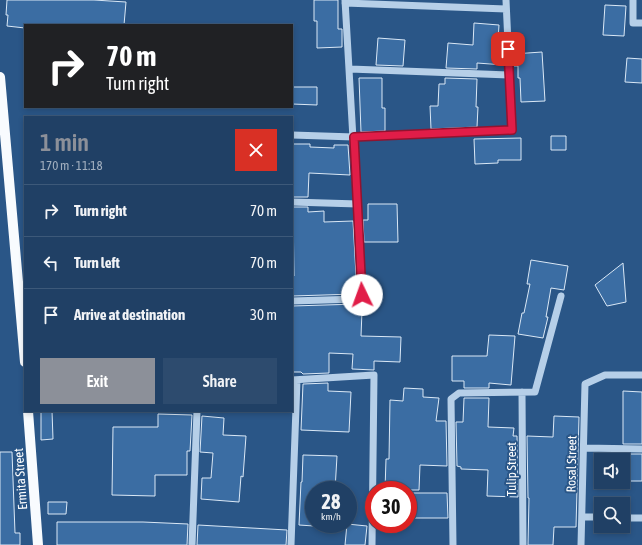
<!DOCTYPE html>
<html lang="en">
<head>
<meta charset="utf-8">
<style>
  body { margin:0; font-family:"Asap Condensed",sans-serif; background:#2d4b6e; color:#f1f3f6; height:100vh; display:flex; flex-direction:column; font-size:15px; white-space:nowrap }
  * { box-sizing:border-box; margin:0 }
  p { font-size:13px; color:#a2afbf }
  .icon { flex:none; width:22px; height:22px; fill:none; stroke:currentColor; stroke-width:2; stroke-linecap:round; stroke-linejoin:round }
  .map { position:relative; flex:1; overflow:hidden }
  .side { position:absolute; left:24px; top:116px; width:269px; height:296px; display:flex; flex-direction:column; background:#204065; border-radius:0px; box-shadow:0 2px 6px #0003,0 0 0 1px #3d5979 }
  .side>* { flex:none }
  .guide { position:absolute; left:24px; top:24px; width:269px; height:84px; border-radius:0px; box-shadow:0 2px 6px #0003,0 0 0 1px #3d5979; background:#202124; color:#fff; overflow:hidden }
  .tools { position:absolute; left:594px; top:453px; display:grid; gap:8px }
  .tools a { display:grid; place-items:center; width:36px; height:36px; border-radius:0px; background:#204065; box-shadow:0 2px 6px #0003,0 0 0 1px #3d5979; font-size:20px }
  .speed { position:absolute; left:305px; top:481px; display:flex; gap:8px; font-size:20px; font-weight:700; text-align:center }
  .speed>* { display:grid; place-content:center; width:52px; height:52px; border-radius:50%; background:#204065; box-shadow:0 2px 6px #0003,0 0 0 1px #3d5979; line-height:1 }
  .speed small { font-size:10px; font-weight:400 }
  .speed .limit { border:6px solid #d22; background:#fff; color:#111 }
  .pin { position:absolute; display:grid; place-items:center; width:34px; height:34px; color:#fff; margin:-17px; border-radius:8px; box-shadow:0 2px 6px #0006 }
  .me { position:absolute; width:44px; margin:-22px; rotate:357deg; stroke-linejoin:round; filter:drop-shadow(0 0 3px #0008) }
  .turn { display:flex; align-items:center; gap:14px; height:84px; padding:0 16px; font-size:18px }
  .turn .icon { width:52px; height:52px; stroke-width:2.5 }
  .turn b { display:block; font-size:28px; line-height:34px }
  .round { display:grid; place-items:center; flex:none; width:42px; height:42px; border-radius:0px; background:#2d4b6e }
  .headline { display:flex; align-items:center; justify-content:space-between; height:68px; padding:0 16px }
  h1 { font-size:24px; font-weight:600; line-height:30px; color:#8c9099 }
  .primary-button { display:flex; gap:8px; margin-top:auto; padding:8px 16px }
  .primary-button a { flex:1; height:46px; border-radius:0px; background:#8c9099; color:#fff; font-size:16px; font-weight:600; line-height:46px; text-align:center }
  .primary-button a+a { background:#2d4b6e; color:#f1f3f6 }
  ul { padding:0; list-style:none }
  li { display:flex; align-items:center; gap:12px; height:52px; padding:0 16px; border-top:1px solid #3d5979 }
  li div { flex:1 }
  li b { display:block; font-size:15px }
  li em { font-style:normal }
  .map>svg:first-child { display:block }
  .building { fill:#3b6da3; stroke:#dae8f6 }
  .lines { fill:none; stroke-linecap:round; stroke-linejoin:round }
  .minor { stroke:#b6cfe8; stroke-width:7 }
  .major { stroke:#f8fbfe; stroke-width:10 }
  .route-casing { stroke:#92132f; stroke-width:10 }
  .route { stroke:#e11d48; stroke-width:7 }
  .labels { text-anchor:middle; stroke-width:4; stroke-linejoin:round; paint-order:stroke }
  .street-label { font-size:13px; fill:#fff; stroke:#2a5687 }
</style>
</head>
<body>
<div class="map">
<svg width="642" height="545" viewBox="0 0 642 545">
  <rect width="100%" height="100%" fill="#2a5687"/>
  <path class="building" d="M 7,0 L 94,0 L 126,2 L 124,25 L 25,25 L 25,28 L 7,26 L 8,15 L 6,15 Z
    M 314,0 L 338,0 L 338,29 L 342,29 L 342,47 L 317,48 L 317,21 L 314,21 Z
    M 605,5 L 626,6 L 624,36 L 603,35 Z
    M 474,23 L 499,25 L 497,54 L 503,54 L 504,65 L 477,63 L 477,69 L 446,68 L 448,43 L 473,45 Z
    M 378,38 L 405,40 L 403,66 L 376,65 Z
    M 542,52 L 545,101 L 521,102 L 520,78 L 518,78 L 518,66 L 514,66 L 513,54 Z
    M 627,58 L 642,59 L 642,83 L 625,82 Z
    M 359,78 L 382,78 L 382,108 L 385,108 L 385,131 L 361,132 Z
    M 445,78 L 477,79 L 476,107 L 478,107 L 477,127 L 431,129 L 430,106 L 438,106 L 439,84 L 445,84 Z
    M 292,87 L 317,87 L 317,105 L 292,104 Z
    M 551,136 L 566,136 L 566,150 L 551,150 Z
    M 521,138 L 521,160 L 498,160 L 498,163 L 475,164 L 474,139 Z
    M 292,144 L 310,144 L 310,147 L 334,148 L 334,145 L 348,145 L 350,175 L 309,173 L 308,197 L 292,197 Z
    M 368,204 L 397,204 L 398,242 L 364,242 L 363,220 L 368,220 Z
    M 293,207 L 308,207 L 308,212 L 324,211 L 324,222 L 353,221 L 357,293 L 356,294 L 292,296 L 292,276 L 294,276 Z
    M 531,260 L 568,266 L 564,290 L 551,288 L 546,317 L 548,317 L 543,338 L 518,334 L 522,313 L 524,313 L 530,284 L 527,284 Z
    M 623,263 L 626,302 L 607,306 L 595,285 Z
    M 358,304 L 358,311 L 362,311 L 361,336 L 401,337 L 400,362 L 374,361 L 374,370 L 352,369 L 353,354 L 329,353 L 329,373 L 303,374 L 301,372 L 292,372 L 292,306 Z
    M 489,335 L 515,336 L 511,385 L 489,383 L 489,388 L 464,388 L 464,381 L 452,381 L 452,356 L 487,356 Z
    M 328,383 L 328,391 L 351,392 L 349,432 L 301,430 L 303,384 Z
    M 404,388 L 423,389 L 423,397 L 439,398 L 436,421 L 446,421 L 447,466 L 420,465 L 419,490 L 385,490 L 386,459 L 389,459 L 390,400 L 403,401 Z
    M 623,391 L 642,392 L 642,444 L 623,444 Z
    M 464,398 L 489,398 L 488,427 L 514,428 L 513,436 L 517,436 L 518,497 L 487,496 L 488,470 L 461,469 L 461,467 L 457,466 L 456,422 L 463,422 Z
    M 41,411 L 52,411 L 53,439 L 41,440 Z
    M 158,414 L 192,415 L 190,451 L 187,451 L 187,475 L 155,475 L 155,496 L 112,495 L 113,427 L 158,427 Z
    M 202,416 L 224,418 L 223,435 L 246,436 L 243,477 L 241,476 L 239,502 L 201,499 L 202,478 L 211,478 L 213,453 L 200,452 Z
    M 554,416 L 579,417 L 576,527 L 554,527 L 553,545 L 528,545 L 529,498 L 528,498 L 527,436 L 553,437 Z
    M 0,452 L 12,452 L 15,533 L 20,533 L 20,545 L 0,545 Z
    M 625,454 L 642,454 L 642,481 L 624,481 Z
    M 303,455 L 337,456 L 335,490 L 314,490 L 314,526 L 299,525 L 301,482 L 302,482 Z
    M 408,493 L 447,493 L 448,518 L 408,518 Z
    M 48,502 L 67,502 L 66,514 L 48,514 Z
    M 57,522 L 143,522 L 188,524 L 187,545 L 57,545 Z
    M 347,524 L 367,526 L 365,545 L 345,545 Z
    M 198,525 L 287,530 L 286,545 L 197,545 Z"/>
  <g class="lines">
    <path class="minor" d="M 633,0 L 633,23 L 642,23
      M 345,3 L 506,9
      M 350,69 L 509,75
      M 292,135 L 354,137 L 512,130 L 506,0
      M 292,202 L 358,204
      M 292,301 L 358,299 L 362,295 L 345,0
      M 292,380 L 374,375 L 372,545
      M 522,392 L 523,545
      M 584,448 L 642,449
      M 582,517 L 601,517
      M 623,518 L 642,518
      M 192,545 L 197,411
      M 291,545 L 297,380
      M 453,545 L 451,399 L 459,393 L 535,392 L 561,296
      M 581,545 L 585,384 L 605,375 L 642,375"/>
    <path class="major" d="M 0,77 L 25,362
      M 28,411 L 38,545"/>
  </g>
  <g class="lines">
    <g class="route-casing">
      <path id="route" d="M 362,295 L 354,137 L 512,130 L 508,49"/>
    </g>
    <use href="#route" class="route"/>
  </g>
  <g class="labels">
    <g class="street-label">
      <text transform="translate(571 464) rotate(-89)" y="5">Rosal Street</text>
      <text transform="translate(511 469) rotate(-90)" y="5">Tulip Street</text>
      <text transform="translate(20 479) rotate(-94)" y="5">Ermita Street</text>
    </g>
  </g>
</svg>
<div class="tools">
<a><svg class="icon" aria-label="sound" viewBox="0 0 24 24"><path d="M4 9h4l5-4v14l-5-4H4zM17 9q2 3 0 6"/></svg></a>
<a><svg class="icon" aria-label="search" viewBox="0 0 24 24"><circle cx="10" cy="10" r="6"/><path d="M15 15l6 6"/></svg></a>
</div>
<div class="speed"><div>28<small>km/h</small></div><div class="limit">30</div></div>
<div class="pin" style="left:508px;top:49px;background:#d93025"><svg class="icon" aria-label="arrive" viewBox="0 0 24 24"><path d="M6 21V4h12l-3 4 3 4H6"/></svg></div>
<svg class="me" style="left:362px;top:295px" viewBox="-20 -20 40 40"><circle r="19" fill="#fff"/><path d="M0-13L10 11 0 6-10 11z" fill="#e11d48"/></svg>
<div class="guide">
<div class="turn"><svg class="icon" aria-label="right" viewBox="0 0 24 24"><path d="M7 20v-9h11M14 6l5 5-5 5"/></svg><div><b>70 m</b>Turn right</div></div>
</div>
<section class="side">
<div class="headline"><div><h1>1 min</h1><p>170 m · 11:18</p></div><a class="round" style="background:#d93025;color:#fff"><svg class="icon" aria-label="close" viewBox="0 0 24 24"><path d="M6 6l12 12M18 6L6 18"/></svg></a></div>
<ul>
<li><svg class="icon" aria-label="right" viewBox="0 0 24 24"><path d="M7 20v-9h11M14 6l5 5-5 5"/></svg><div><b>Turn right</b></div><em>70 m</em></li>
<li><svg class="icon" aria-label="left" viewBox="0 0 24 24"><path d="M17 20v-9H6M10 6l-5 5 5 5"/></svg><div><b>Turn left</b></div><em>70 m</em></li>
<li><svg class="icon" aria-label="arrive" viewBox="0 0 24 24"><path d="M6 21V4h12l-3 4 3 4H6"/></svg><div><b>Arrive at destination</b></div><em>30 m</em></li>
</ul>
<div class="primary-button"><a>Exit</a><a>Share</a></div>
</section>
</div>
</body>
</html>
